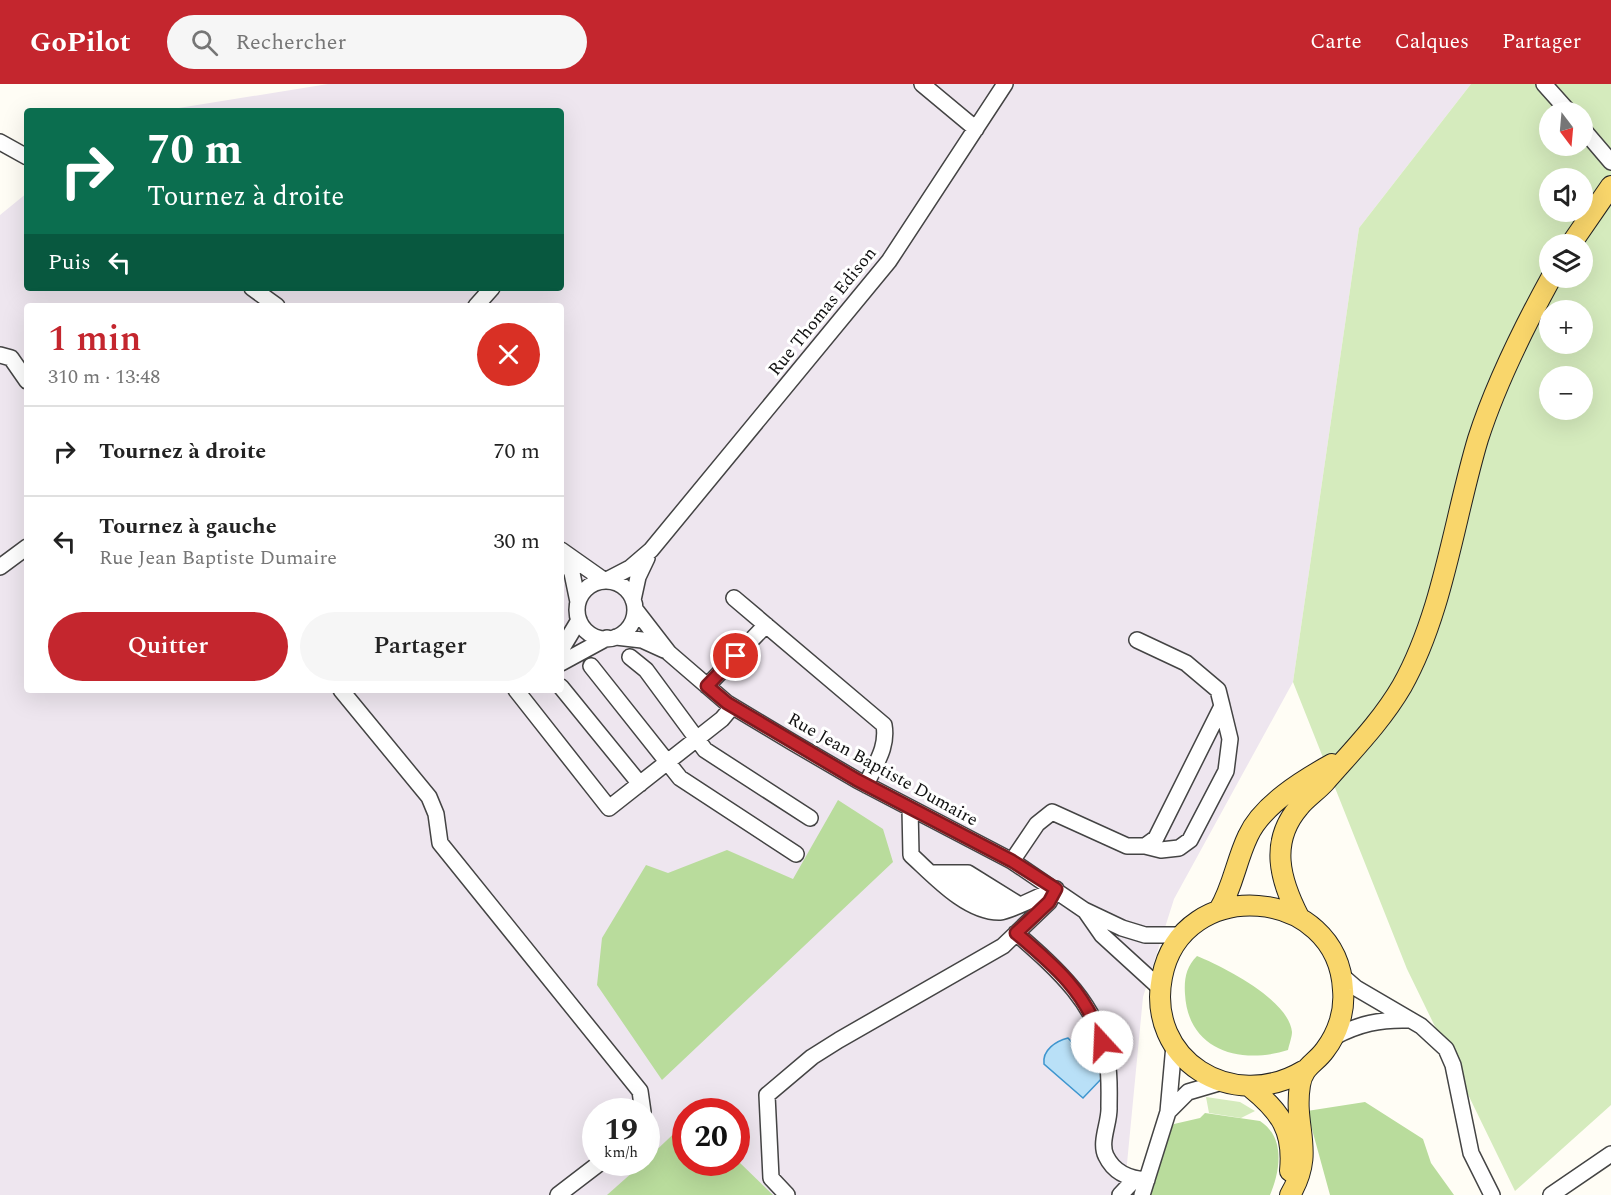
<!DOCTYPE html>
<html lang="fr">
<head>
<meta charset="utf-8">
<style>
  body { margin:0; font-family:Spectral,serif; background:#f6f6f6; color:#222; height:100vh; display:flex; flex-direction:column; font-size:22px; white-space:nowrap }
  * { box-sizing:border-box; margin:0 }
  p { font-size:20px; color:#767676 }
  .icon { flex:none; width:33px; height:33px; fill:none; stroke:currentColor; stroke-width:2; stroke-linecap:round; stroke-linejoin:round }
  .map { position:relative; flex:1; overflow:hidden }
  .sheet { position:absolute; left:24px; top:219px; width:540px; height:390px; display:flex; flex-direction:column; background:#fff; border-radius:6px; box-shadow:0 6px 24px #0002 }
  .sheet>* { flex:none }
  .banner { position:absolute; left:24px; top:24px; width:540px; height:183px; border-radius:6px; box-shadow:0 6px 24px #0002; background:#0b6e4f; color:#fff; overflow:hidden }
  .needle { width:39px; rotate:164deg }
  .controls { position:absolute; left:1539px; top:18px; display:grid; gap:12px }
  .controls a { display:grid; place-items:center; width:54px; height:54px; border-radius:50%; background:#fff; box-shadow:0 6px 24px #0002; font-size:30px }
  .speed { position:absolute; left:582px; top:1014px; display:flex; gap:12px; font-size:30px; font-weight:700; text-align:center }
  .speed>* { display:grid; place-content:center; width:78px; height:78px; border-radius:50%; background:#fff; box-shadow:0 6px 24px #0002; line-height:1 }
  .speed small { font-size:15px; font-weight:400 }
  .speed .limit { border:9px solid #d22; background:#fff; color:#111 }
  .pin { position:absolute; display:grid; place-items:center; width:51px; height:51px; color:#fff; margin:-26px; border:3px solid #fff; border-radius:50%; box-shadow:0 2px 6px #0007 }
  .me { position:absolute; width:66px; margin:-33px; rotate:340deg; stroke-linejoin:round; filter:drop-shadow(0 0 4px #0008) }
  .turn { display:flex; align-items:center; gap:21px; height:126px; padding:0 24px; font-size:27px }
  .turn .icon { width:78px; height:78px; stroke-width:2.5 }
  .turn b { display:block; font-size:42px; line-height:51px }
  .then { display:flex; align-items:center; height:57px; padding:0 24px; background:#0003; gap:12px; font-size:22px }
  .round { display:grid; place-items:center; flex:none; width:63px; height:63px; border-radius:32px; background:#f6f6f6 }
  .head { display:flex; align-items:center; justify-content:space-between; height:102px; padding:0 24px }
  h1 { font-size:36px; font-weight:600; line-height:45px; color:#c4262e }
  .cta { display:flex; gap:12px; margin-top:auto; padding:12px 24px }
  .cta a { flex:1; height:69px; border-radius:36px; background:#c4262e; color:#fff; font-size:24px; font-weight:600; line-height:69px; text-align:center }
  .cta a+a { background:#f6f6f6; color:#222 }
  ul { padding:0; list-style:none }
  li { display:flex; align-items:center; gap:18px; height:90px; padding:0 24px; border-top:2px solid #e0e0e0 }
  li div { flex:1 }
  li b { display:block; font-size:22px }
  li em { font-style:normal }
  header { display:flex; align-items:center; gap:36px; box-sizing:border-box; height:84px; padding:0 30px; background:#c4262e; color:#fff }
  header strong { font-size:28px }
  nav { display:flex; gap:33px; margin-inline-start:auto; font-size:21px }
  .search { width:420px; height:54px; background:#f6f6f6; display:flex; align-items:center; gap:15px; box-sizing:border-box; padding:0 21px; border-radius:33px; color:#767676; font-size:22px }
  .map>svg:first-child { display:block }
  .industrial { fill:#eee6ef; fill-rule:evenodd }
  .green { fill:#d5ebbd; fill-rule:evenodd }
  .forest { fill:#b9dc9c }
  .water { fill:#b9e0f7; stroke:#3f96cf; stroke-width:1.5 }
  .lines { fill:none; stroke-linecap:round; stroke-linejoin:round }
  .minor-casing { stroke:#444; stroke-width:18 }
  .major-casing { stroke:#222; stroke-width:22 }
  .minor { stroke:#fff; stroke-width:15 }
  .major { stroke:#f9d66b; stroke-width:20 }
  .route-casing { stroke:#7f191e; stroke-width:15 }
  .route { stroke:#c4262e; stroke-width:10 }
  .labels { text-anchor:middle; stroke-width:6; stroke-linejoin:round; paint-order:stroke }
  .street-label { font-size:18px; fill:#111; stroke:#fff }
</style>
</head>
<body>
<header>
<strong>GoPilot</strong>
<div class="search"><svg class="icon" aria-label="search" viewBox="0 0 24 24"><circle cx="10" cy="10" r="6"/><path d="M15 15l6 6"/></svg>Rechercher</div>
<nav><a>Carte</a><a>Calques</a><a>Partager</a></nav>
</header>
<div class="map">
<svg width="1611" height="1111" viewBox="0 0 1611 1111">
  <rect width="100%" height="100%" fill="#fffdf5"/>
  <path class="industrial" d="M 328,0 L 1471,0 L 1359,144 L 1293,598 L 1174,815 L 1143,913 L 1124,1111 L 0,1111 L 0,131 L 27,109 L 27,204 L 561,204 L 561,27 L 160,27 ZM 27,222 L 561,222 L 561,606 L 27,606 ZM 596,1028 L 646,1028 L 646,1078 L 596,1078 ZM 686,1028 L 736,1028 L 736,1078 L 686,1078 Z"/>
  <path class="green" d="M 1471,0 L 1611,0 L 1611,1021 L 1515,1107 L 1407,885 L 1293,598 L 1359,144 ZM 1550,28 L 1582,28 L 1582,62 L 1550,62 ZM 1550,94 L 1582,94 L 1582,128 L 1550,128 ZM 1550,160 L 1582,160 L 1582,194 L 1550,194 ZM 1550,226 L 1582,226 L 1582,260 L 1550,260 ZM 1550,292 L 1582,292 L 1582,326 L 1550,326 Z
    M 1206,1013 L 1240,1018 L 1255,1027 L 1241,1034 L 1209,1029 Z"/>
  <path class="forest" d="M 838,716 L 883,745 L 893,778 L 662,996 L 597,901 L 602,854 L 646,781 L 668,789 L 727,766 L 793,795 Z
    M 1197,872 C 1224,883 1289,916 1292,948 C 1292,953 1289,961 1288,966 C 1241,981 1188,967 1185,910 C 1184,895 1186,883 1197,872 Z
    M 1365,1018 L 1423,1055 L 1431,1079 L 1454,1111 L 1330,1111 L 1307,1027 Z
    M 1205,1029 L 1260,1037 C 1286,1054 1280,1087 1270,1111 L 1147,1111 L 1166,1053 L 1174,1040 L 1200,1034 Z
    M 685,1039 L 686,1078 L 736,1078 L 737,1076 L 773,1111 L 607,1111 L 643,1079 L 646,1078 L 647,1075 Z"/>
  <path class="water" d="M 1068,954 L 1104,992 L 1083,1014 L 1044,980 C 1042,966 1056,957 1068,954 Z"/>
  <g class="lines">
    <g class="minor-casing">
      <path id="minor" d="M 922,0 L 976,45
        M 1544,0 L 1569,28
        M 1582,44 L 1611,78
        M 0,58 L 27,73
        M 252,204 L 277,222
        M 476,222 L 492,204
        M 0,271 L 11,274 L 27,297
        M 561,466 L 605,497 L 630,484 L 651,466 L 889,177 L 1005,0
        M 562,469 L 572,489 L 578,518
        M 0,483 L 27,463
        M577 526a29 29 0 1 1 58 0a29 29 0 1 1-58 0Z
        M 734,514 L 884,641 C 888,664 875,680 866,701
        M 633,516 L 638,493 L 647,474
        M 635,525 L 669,569 L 727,619 L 792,658 L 857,696 L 1012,777 L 1084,826 L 1122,844 L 1145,851 L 1184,851
        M 616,553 L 642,556 L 664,566
        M 561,566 L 579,536
        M 630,573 L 646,586 L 705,666 L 810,734
        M 561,579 L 607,554
        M 591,582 L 680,694 L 796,770
        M 707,602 L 766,541
        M 561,603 L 640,700
        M 341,606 L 429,713 L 436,730 L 440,759 L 640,1007 L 643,1028
        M 516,606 L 609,724 L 722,635 L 732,623
        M 910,724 L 911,771 C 933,791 967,829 1000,828 C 1011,827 1043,810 1056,805
        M 1145,762 L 1161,766 L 1179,764 L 1190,756 L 1226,687 L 1230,655 L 1222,622
        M 1012,777 L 1037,740 L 1052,728 L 1127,762 L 1145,762 L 1156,754 L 1222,622 L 1218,606 L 1186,579 L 1137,556
        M 931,789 L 968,789 L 1018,820
        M 948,791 L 1008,825
        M 1086,828 L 1102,851 L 1160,904
        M 1016,849 C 1056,884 1099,921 1107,977 C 1110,992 1109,1008 1109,1023 C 1110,1038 1099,1058 1106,1072 C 1114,1089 1130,1095 1147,1096
        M 1341,891 L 1356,904 L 1421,942 L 1446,965 L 1453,981 L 1471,1069 L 1492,1111
        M 1334,953 C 1359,940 1380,935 1409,936
        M 1168,1028 L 1188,1008 L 1222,998
        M 558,1111 L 601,1078
        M 787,1111 L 771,1094 L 767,1011 L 812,973 L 839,956 L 1003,862 L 1049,818 L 1056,805
        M 1120,1111 L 1135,1095
        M 1142,1111 L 1168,1028 L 1174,961
        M 1551,1111 L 1611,1070"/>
    </g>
    <g class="major-casing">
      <path id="major" d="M 1571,160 L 1611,102
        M 1219,826 C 1233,803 1236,777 1248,752 C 1262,721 1303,696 1332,680
        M 1299,833 C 1280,796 1269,758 1299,723 C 1306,714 1317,707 1325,698 C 1352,667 1381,638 1402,602 C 1443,529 1454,435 1478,355 C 1496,299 1523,245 1551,194
        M 1250,1003 C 1281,1028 1294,1047 1290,1087
        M 1290,1111 C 1316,1067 1293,1045 1300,1001 C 1303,982 1315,980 1325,966 C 1338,949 1345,927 1343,906 C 1338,802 1182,790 1162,893 C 1146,976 1232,1029 1303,987"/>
    </g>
    <use href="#minor" class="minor"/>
    <use href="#major" class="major"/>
  </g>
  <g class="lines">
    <g class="route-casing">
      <path id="route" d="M 736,572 L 707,602 L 727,619 L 857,696 L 1012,777 L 1056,805 L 1049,818 L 1016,849 C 1055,882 1086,908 1102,958"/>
    </g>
    <use href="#route" class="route"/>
  </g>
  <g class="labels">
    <g class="street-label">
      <text transform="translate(822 227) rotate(-51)" y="6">Rue Thomas Edison</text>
      <text transform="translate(883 685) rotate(29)" y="6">Rue Jean Baptiste Dumaire</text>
    </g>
  </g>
</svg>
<div class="controls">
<a><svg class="needle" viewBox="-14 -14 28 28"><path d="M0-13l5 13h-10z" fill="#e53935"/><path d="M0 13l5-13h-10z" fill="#767676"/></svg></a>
<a><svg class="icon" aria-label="sound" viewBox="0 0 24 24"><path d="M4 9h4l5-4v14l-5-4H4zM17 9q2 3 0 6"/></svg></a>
<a><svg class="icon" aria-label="layers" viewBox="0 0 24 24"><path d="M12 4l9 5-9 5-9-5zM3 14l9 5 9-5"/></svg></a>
<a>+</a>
<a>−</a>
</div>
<div class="speed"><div>19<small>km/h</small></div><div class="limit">20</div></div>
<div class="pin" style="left:736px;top:572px;background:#d93025"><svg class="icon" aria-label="arrive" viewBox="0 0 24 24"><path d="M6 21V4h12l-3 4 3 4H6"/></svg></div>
<svg class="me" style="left:1102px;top:958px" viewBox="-20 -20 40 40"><circle r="19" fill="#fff"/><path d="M0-13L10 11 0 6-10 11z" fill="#c4262e"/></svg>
<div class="banner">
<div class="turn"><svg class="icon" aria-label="right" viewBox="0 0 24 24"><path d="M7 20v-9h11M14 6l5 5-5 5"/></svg><div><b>70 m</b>Tournez à droite</div></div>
<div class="then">Puis<svg class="icon" aria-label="left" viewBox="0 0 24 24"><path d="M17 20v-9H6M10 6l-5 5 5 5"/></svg></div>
</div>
<section class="sheet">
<div class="head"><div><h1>1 min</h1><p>310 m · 13:48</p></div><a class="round" style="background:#d93025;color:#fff"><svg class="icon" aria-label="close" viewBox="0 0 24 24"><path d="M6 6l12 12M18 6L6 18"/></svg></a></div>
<ul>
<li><svg class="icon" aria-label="right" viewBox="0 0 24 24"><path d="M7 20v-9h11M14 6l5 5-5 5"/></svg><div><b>Tournez à droite</b></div><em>70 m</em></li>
<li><svg class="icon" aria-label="left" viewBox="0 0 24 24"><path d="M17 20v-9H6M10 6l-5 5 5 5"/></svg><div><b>Tournez à gauche</b><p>Rue Jean Baptiste Dumaire</p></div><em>30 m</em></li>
</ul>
<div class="cta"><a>Quitter</a><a>Partager</a></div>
</section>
</div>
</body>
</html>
